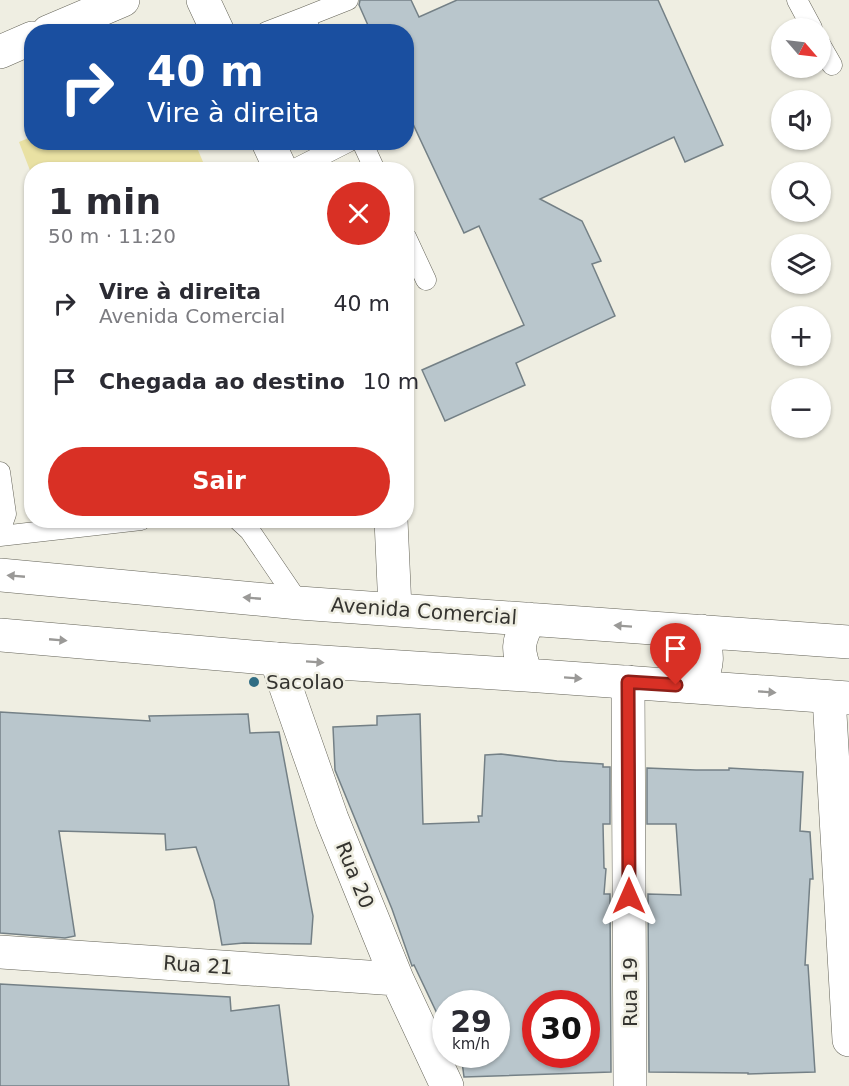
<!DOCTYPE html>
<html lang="pt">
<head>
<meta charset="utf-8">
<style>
  body { margin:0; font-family:"DejaVu Sans",sans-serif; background:#f7f7f7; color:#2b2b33; height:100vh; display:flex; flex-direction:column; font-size:22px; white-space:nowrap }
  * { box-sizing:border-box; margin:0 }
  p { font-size:20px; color:#7c7c81 }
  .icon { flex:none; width:33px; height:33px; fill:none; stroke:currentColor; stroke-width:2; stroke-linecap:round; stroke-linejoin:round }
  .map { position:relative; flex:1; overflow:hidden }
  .sheet { position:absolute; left:24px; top:162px; width:390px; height:366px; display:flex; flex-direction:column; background:#fff; border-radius:24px; box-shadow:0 2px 4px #0004 }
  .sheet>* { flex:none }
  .banner { position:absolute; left:24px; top:24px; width:390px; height:126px; border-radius:24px; box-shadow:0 2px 4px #0004; background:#1a4fa0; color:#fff; overflow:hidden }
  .needle { width:39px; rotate:118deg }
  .fabs { position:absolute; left:771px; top:18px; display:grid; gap:12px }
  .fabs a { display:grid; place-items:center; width:60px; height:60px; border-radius:50%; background:#fff; box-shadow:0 2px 4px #0004; font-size:30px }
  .speed { position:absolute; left:432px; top:990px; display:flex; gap:12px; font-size:30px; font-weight:700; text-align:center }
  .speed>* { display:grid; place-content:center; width:78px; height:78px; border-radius:50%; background:#fff; box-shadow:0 2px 4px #0004; line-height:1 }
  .speed small { font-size:15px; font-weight:400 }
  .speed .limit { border:9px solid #d22; background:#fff; color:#111 }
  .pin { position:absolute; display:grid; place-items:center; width:51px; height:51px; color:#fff; margin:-62px -26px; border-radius:50% 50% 50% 0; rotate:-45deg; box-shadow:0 0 6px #0007 }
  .pin .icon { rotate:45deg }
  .me { position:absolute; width:66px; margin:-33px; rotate:0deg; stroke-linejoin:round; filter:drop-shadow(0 0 4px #0008) }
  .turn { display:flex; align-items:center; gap:21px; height:126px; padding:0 24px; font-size:27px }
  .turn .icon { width:78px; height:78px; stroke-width:2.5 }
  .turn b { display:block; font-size:42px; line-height:51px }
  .round { display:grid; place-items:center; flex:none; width:63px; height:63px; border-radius:32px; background:#f7f7f7 }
  .head { display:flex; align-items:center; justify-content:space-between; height:102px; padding:0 24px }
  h1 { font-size:36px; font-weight:700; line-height:45px }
  .button { display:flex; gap:12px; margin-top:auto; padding:12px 24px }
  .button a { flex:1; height:69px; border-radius:36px; background:#d93025; color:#fff; font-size:24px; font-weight:700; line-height:69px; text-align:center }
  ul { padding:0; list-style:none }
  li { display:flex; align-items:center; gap:18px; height:78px; padding:0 24px }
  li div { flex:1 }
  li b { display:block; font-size:22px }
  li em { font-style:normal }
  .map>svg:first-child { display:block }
  .green { fill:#e9e1a3 }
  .building { fill:#b9c6cc; stroke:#748086; stroke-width:1.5; fill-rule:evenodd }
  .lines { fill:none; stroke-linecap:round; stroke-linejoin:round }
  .service-casing { stroke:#646358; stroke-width:21 }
  .minor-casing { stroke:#646358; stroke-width:34 }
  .tertiary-casing { stroke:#646358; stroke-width:34 }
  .service { stroke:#fff; stroke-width:20 }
  .minor { stroke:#fff; stroke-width:33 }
  .tertiary { stroke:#fff; stroke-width:33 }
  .oneway { fill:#9a9997 }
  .route-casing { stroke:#8d1f18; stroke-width:15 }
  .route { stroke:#d93025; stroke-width:10 }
  .poi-dot { fill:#306d84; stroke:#efeee2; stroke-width:2 }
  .labels { text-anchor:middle; stroke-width:5; stroke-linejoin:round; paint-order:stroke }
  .street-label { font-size:20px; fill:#34332f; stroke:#efeee2 }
  .poi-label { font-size:20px; fill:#34332f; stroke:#efeee2; text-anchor:start }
</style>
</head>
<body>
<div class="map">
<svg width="849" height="1086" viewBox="0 0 849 1086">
  <rect width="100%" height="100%" fill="#efeee2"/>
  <path class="green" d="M 31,137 L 32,142 L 195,143 L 206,169 L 32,170 L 31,173 L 19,142 Z"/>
  <path class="building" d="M 360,0 L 411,0 L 419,17 L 457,0 L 658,0 L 723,145 L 685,162 L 674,137 L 540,199 L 582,221 L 601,261 L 592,264 L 615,316 L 516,363 L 525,385 L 445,421 L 422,370 L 524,325 L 479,226 L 464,233 L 406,109 L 406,32 L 371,32 L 359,5 Z
    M 0,712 L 150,721 L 149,716 L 248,714 L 250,733 L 279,732 L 313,916 L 311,944 L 244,943 L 222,945 L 214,901 L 196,847 L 166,850 L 165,834 L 59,831 L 75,936 L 65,938 L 0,933 Z
    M 420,714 L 423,824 L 479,822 L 478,816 L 482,816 L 485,755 L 501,754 L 557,761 L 603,764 L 603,767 L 610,767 L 610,824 L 603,824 L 604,868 L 606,869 L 604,894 L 610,894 L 611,1072 L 464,1077 L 461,1054 L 496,1054 L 496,1004 L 446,1004 L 446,1025 L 442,1024 L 414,965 L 412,966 L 392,909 L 335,770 L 333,727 L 377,725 L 377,716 ZM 536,1004 L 586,1004 L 586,1054 L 536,1054 Z
    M 647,768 L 696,770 L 729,770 L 729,768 L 803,772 L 800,831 L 810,832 L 813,879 L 810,879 L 805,965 L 808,965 L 815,1072 L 748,1074 L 748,1073 L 649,1072 L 648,894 L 681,895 L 676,824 L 647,824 Z
    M 0,984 L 230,997 L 231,1011 L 279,1005 L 289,1086 L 0,1086 Z"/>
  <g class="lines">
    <g class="service-casing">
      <path id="service" d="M 797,0 L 812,28
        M 305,17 L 348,0
        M 266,32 L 305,17 L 311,32
        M 820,44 L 832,65
        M 362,142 L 375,170
        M 293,170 L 348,142
        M 406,237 L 426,280
        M 0,472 L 6,514 L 0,531
        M 238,520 L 250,531 L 299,603
        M 0,536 L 141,520"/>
    </g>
    <g class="minor-casing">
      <path id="minor" d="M 203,0 L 218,32
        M 268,142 L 281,170
        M 391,520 L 395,609
        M 276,659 L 332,819 L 397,979 L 447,1086
        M 628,682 L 630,1086
        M 829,697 L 849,1040
        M 0,952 L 397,979"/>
    </g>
    <g class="tertiary-casing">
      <path id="tertiary" d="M 48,32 L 123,0
        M 0,52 L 32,38
        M 0,575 L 299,603 L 849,642
        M 0,635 L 276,659 L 526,675 L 849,698
        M 526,675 C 517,647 517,645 529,619
        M 699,687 C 708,663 709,656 701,631"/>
    </g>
    <use href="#service" class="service"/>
    <use href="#minor" class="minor"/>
    <use href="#tertiary" class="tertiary"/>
  </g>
  <defs><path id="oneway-solid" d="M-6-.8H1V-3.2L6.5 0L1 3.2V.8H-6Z" transform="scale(1.5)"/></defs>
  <g class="oneway">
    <use href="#oneway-solid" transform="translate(16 576) rotate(-175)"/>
    <use href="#oneway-solid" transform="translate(252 598) rotate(-175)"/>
    <use href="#oneway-solid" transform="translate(623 626) rotate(-176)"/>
    <use href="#oneway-solid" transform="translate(58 640) rotate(5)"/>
    <use href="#oneway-solid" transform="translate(315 662) rotate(4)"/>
    <use href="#oneway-solid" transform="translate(573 678) rotate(4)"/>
    <use href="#oneway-solid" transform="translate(767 692) rotate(4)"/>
  </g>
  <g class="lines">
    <g class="route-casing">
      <path id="route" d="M 629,896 L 628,682 L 676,685"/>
    </g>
    <use href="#route" class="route"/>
  </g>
  <circle class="poi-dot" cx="254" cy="682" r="6"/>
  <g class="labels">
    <g class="street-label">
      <text transform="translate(424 611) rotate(4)" y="7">Avenida Comercial</text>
      <text transform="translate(355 875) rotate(68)" y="7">Rua 20</text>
      <text transform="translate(198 965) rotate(4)" y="7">Rua 21</text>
      <text transform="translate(630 992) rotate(-90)" y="7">Rua 19</text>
    </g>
    <g class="poi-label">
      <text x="266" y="689">Sacolao</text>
    </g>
  </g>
</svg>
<div class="fabs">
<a><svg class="needle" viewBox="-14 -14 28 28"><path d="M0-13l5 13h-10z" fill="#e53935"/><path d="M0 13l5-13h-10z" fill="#7c7c81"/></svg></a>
<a><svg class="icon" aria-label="sound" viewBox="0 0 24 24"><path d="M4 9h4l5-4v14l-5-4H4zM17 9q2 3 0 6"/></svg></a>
<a><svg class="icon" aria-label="search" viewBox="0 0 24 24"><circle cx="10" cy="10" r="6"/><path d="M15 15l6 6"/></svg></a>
<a><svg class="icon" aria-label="layers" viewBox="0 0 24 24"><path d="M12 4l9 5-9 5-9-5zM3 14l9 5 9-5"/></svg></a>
<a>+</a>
<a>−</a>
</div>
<div class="speed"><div>29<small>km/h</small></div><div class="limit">30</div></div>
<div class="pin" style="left:676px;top:685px;background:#d93025"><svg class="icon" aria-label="arrive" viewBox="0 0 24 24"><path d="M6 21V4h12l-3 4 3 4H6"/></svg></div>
<svg class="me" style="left:629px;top:896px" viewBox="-20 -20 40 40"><path d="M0-17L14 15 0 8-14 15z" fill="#d93025" stroke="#fff" stroke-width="4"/></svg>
<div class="banner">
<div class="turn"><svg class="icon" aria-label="right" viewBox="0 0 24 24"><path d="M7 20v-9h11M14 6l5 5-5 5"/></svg><div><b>40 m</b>Vire à direita</div></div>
</div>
<section class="sheet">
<div class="head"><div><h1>1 min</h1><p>50 m · 11:20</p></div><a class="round" style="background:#d93025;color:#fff"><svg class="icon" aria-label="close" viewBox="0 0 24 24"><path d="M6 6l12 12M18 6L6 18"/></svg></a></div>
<ul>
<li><svg class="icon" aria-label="right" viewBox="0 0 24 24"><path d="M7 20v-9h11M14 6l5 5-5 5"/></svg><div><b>Vire à direita</b><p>Avenida Comercial</p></div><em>40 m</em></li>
<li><svg class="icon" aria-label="arrive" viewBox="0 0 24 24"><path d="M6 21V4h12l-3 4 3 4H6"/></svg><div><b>Chegada ao destino</b></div><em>10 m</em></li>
</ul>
<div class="button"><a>Sair</a></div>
</section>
</div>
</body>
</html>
